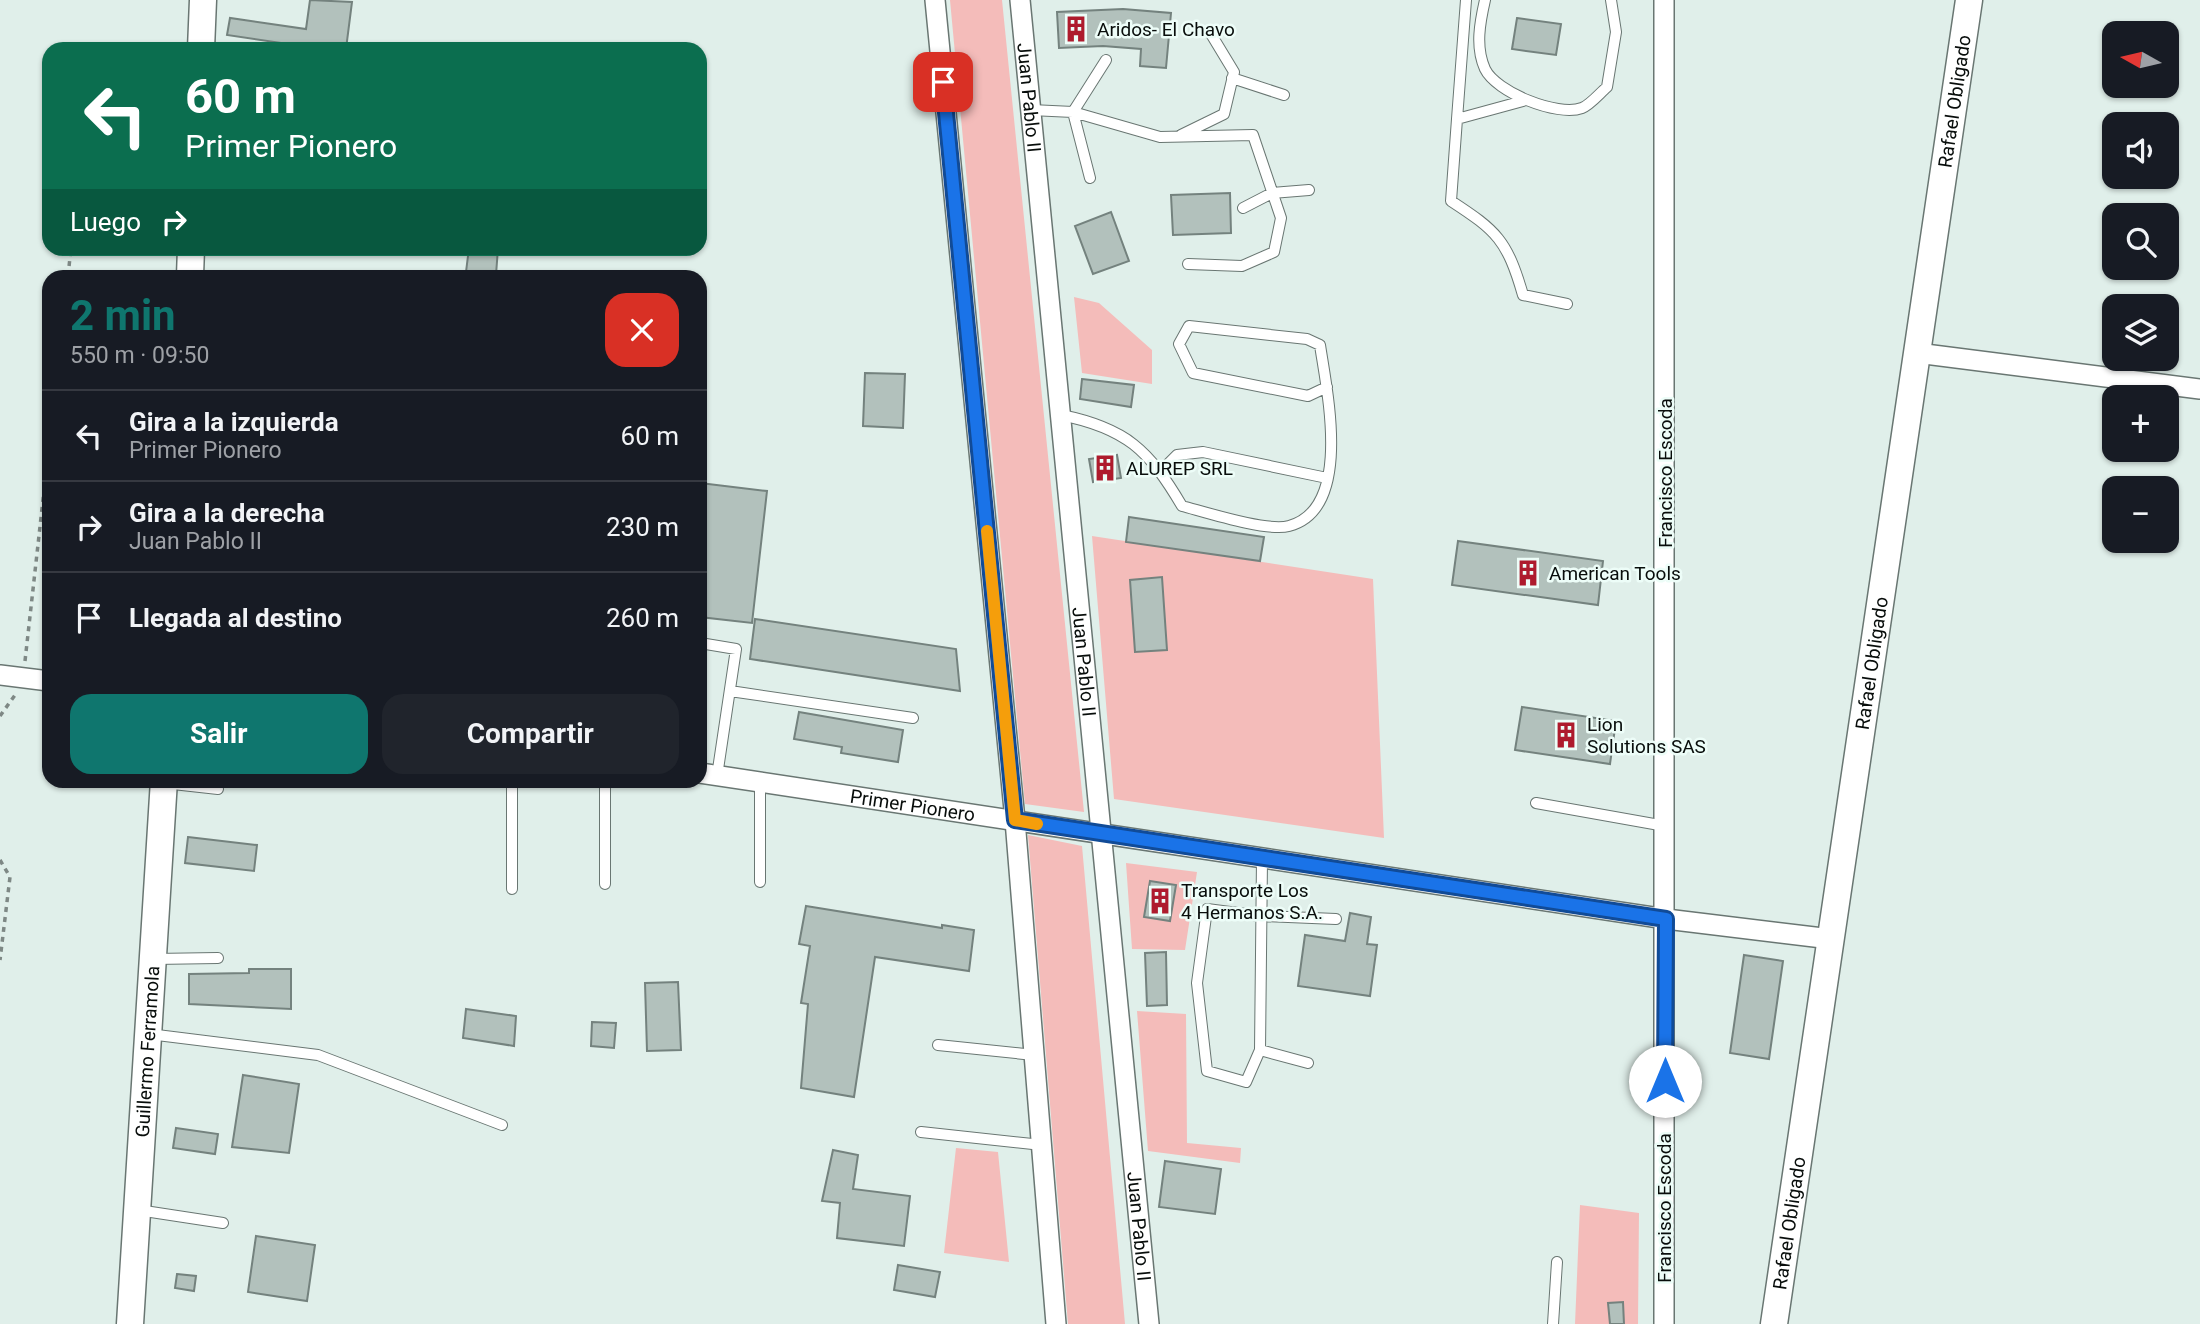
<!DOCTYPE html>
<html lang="es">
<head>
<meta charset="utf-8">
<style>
  body { margin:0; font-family:Roboto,sans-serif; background:#20242c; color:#f1f3f6; height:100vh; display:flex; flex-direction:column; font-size:26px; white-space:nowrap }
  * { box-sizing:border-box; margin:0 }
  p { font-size:23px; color:#9ea1a6 }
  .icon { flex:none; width:38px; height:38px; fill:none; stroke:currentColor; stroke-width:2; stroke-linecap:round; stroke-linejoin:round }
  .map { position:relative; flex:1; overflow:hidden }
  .sheet { position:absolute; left:42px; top:270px; width:665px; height:518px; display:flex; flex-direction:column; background:#171b24; border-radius:21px; box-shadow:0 2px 5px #0004 }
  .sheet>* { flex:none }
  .banner { position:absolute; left:42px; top:42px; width:665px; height:214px; border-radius:21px; box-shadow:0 2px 5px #0004; background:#0b6e4f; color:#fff; overflow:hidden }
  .needle { width:46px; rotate:278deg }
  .buttons { position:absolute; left:2102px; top:21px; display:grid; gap:14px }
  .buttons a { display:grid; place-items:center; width:77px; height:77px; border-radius:14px; background:#171b24; box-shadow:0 2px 5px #0004; font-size:35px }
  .pin { position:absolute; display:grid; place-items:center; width:60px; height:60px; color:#fff; margin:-30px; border-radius:14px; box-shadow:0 4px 10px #0006 }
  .me { position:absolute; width:77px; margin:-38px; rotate:0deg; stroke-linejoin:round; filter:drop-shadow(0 0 5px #0008) }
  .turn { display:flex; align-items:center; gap:24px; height:147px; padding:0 28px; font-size:32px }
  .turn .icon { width:91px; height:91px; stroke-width:2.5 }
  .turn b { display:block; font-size:49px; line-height:60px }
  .then { display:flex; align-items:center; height:66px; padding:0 28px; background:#0003; gap:14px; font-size:26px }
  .round { display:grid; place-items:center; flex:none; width:74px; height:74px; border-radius:21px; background:#20242c }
  .summary { display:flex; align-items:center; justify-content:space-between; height:119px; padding:0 28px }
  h1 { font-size:42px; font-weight:700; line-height:52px; color:#0f766e }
  .cta { display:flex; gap:14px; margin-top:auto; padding:14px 28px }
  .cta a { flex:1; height:80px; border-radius:21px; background:#0f766e; color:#fff; font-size:28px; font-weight:700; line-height:80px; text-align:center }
  .cta a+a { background:#20242c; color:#f1f3f6 }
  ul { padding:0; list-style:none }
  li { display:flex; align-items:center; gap:21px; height:91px; padding:0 28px; border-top:2px solid #363941 }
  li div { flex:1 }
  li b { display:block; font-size:26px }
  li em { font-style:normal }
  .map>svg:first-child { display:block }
  .green { fill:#f4bcba }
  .building { fill:#b2c1bc; stroke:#74827e; stroke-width:2 }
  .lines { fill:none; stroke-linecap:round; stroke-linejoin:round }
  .lane-casing { stroke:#697672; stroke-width:12 }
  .street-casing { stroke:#697672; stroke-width:22 }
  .secondary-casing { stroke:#697672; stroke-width:29 }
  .path { stroke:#7e8885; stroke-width:3.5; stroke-dasharray:5 5; stroke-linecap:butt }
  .lane { stroke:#fff; stroke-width:10 }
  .street { stroke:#fff; stroke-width:19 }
  .secondary { stroke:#fff; stroke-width:26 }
  .route-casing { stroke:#114b97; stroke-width:18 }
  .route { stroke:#1a73e8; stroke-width:12 }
  .slow { stroke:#f59e0b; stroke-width:12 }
  .labels { text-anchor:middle; stroke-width:5; stroke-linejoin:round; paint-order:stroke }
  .poi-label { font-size:19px; fill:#080d0b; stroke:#edfdf8; text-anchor:start }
  .street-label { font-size:19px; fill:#080d0b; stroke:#edfdf8 }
</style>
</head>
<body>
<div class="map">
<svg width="2200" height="1324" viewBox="0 0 2200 1324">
  <rect width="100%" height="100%" fill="#e0efea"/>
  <path class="green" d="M 950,0 L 1002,0 L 1084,812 L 1025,804 Z
    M 1074,297 L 1099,303 L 1152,350 L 1152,384 L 1082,373 Z
    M 1092,536 L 1373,579 L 1384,838 L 1114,799 Z
    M 1028,835 L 1082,846 L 1125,1324 L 1068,1324 Z
    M 1126,863 L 1197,872 L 1185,950 L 1132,949 Z
    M 1137,1011 L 1186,1014 L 1187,1143 L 1241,1148 L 1240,1163 L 1148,1151 Z
    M 956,1148 L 998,1152 L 1009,1262 L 944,1253 Z
    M 1580,1205 L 1639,1213 L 1638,1324 L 1575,1324 Z"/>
  <path class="building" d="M 310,0 L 352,2 L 346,49 L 302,49 L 302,46 L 227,35 L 230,18 L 306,29 Z
    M 1123,9 L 1171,13 L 1166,68 L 1140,66 L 1141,49 L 1103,46 L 1059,48 L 1057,12 Z
    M 1517,18 L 1561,24 L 1556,55 L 1512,49 Z
    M 1230,193 L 1231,233 L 1173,235 L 1171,195 Z
    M 1111,212 L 1129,261 L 1093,274 L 1075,226 Z
    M 469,248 L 498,248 L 496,275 L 466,272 Z
    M 865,373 L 905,374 L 903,428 L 863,426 Z
    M 1082,379 L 1134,385 L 1131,407 L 1080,399 Z
    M 1117,455 L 1121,478 L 1093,482 L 1089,459 Z
    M 700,483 L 767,491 L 752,623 L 700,617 Z
    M 1129,517 L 1264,537 L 1260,561 L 1126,542 Z
    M 1458,541 L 1603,561 L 1598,605 L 1452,585 Z
    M 1162,577 L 1167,650 L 1135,652 L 1130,580 Z
    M 755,619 L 956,649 L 960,691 L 750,659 Z
    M 1522,707 L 1616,721 L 1610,764 L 1515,750 Z
    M 799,712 L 903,730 L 898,762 L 841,753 L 842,747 L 794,739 Z
    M 188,837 L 257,845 L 254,871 L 185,863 Z
    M 1150,881 L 1176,885 L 1170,921 L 1144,917 Z
    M 806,906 L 942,928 L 942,925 L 974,930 L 969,971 L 875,957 L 854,1097 L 801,1088 L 808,1004 L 801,1003 L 810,946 L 799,944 Z
    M 1350,913 L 1371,917 L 1367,944 L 1377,945 L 1370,996 L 1298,986 L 1305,935 L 1345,941 Z
    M 1166,952 L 1167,1005 L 1147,1006 L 1145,953 Z
    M 1744,955 L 1783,961 L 1769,1059 L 1730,1053 Z
    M 249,969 L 291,969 L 291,1009 L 189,1004 L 189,974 L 249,973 Z
    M 678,982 L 681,1050 L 647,1051 L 645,983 Z
    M 466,1009 L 516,1016 L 514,1046 L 463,1038 Z
    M 592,1022 L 616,1023 L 614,1048 L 591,1046 Z
    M 243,1075 L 299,1084 L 289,1153 L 232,1147 Z
    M 176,1128 L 218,1134 L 215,1154 L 173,1148 Z
    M 833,1150 L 858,1155 L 853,1189 L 910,1196 L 904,1246 L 837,1238 L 840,1203 L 822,1201 Z
    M 1165,1161 L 1221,1169 L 1215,1214 L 1159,1207 Z
    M 256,1236 L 315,1245 L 307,1301 L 248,1292 Z
    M 898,1265 L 940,1272 L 935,1297 L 894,1290 Z
    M 177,1274 L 196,1276 L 194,1291 L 175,1288 Z
    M 1623,1302 L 1624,1324 L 1610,1324 L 1608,1303 Z"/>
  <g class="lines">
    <g class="lane-casing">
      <path id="lane" d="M 1485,0 C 1480,22 1475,47 1485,69 C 1496,92 1557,117 1582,108 C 1590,105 1600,93 1607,87 L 1616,32 L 1611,0
        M 1106,60 L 1073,112 L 1160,137 L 1253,135 L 1281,218 L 1274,252 L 1242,266 L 1188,264
        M 1232,78 L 1284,95
        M 1523,101 L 1457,119 L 1451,201 C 1497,231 1507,240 1523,295 L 1567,304
        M 1031,110 L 1073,112 L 1090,178
        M 1457,119 L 1466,0
        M 1181,135 L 1224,114 L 1234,72 L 1211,34
        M 1243,208 L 1272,193 L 1309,190
        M 1061,415 C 1126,428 1149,450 1182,506 C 1205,512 1267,532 1289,526 C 1353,509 1327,392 1320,345 L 1307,339 L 1189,326 L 1179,344 L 1193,373 L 1308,396 L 1327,387
        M 1161,471 L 1177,455 L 1203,452 L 1327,478
        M 700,643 L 736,649 L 717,776
        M 730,691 L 913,718
        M 512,780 L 512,889
        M 605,780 L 605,884
        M 760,782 L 760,882
        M 164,783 L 218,789
        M 1536,803 L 1665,826
        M 154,959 L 218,958
        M 149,1034 L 318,1055 L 502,1125
        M 938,1045 L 1034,1055
        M 1260,1050 L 1262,859
        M 1308,1063 L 1260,1050 L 1246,1082 L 1207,1071 L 1197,983 L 1207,909 L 1261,916 L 1336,919
        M 921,1132 L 1042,1145
        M 138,1210 L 223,1223
        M 1553,1324 L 1557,1262"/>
    </g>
    <g class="street-casing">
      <g id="street">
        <path d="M 935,0 L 1015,820 L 1056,1324"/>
        <path id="s1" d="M 1020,0 L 1149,1324"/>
        <path d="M 1664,0 L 1664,1324"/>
        <path d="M 1917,353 L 2200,389"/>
        <path d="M 0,675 L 49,681"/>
        <path id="s2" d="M 700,773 L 1666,919 L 1831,939"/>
      </g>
    </g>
    <g class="secondary-casing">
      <g id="secondary">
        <path d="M 201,49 L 203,0"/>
        <path d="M 190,276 L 191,248"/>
        <path id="s3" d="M 130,1324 L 164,780"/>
        <path id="s4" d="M 1774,1324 L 1969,0"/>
      </g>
    </g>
    <path class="path" d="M 68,276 L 71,248
      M 25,661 L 49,446
      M 0,716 L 15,695
      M 0,860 L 10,877 L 0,960"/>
    <use href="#lane" class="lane"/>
    <use href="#street" class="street"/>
    <use href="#secondary" class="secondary"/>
  </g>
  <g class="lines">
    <g class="route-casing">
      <path id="route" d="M 943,82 L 1015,820 L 1666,919 L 1665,1081"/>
    </g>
    <use href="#route" class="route"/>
    <path class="slow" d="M 987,531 L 1015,820 L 1037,824"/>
  </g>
  <defs>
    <g id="building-bare" transform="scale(2.1)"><path d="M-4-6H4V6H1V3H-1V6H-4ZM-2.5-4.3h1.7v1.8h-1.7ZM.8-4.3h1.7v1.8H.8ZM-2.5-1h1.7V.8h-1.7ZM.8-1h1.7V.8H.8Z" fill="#ae1b2d" stroke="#edfdf8" stroke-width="2.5" paint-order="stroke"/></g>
  </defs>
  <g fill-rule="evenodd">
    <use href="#building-bare" x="1076" y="29"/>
    <use href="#building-bare" x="1105" y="468"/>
    <use href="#building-bare" x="1528" y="573"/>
    <use href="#building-bare" x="1566" y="735"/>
    <use href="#building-bare" x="1160" y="901"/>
  </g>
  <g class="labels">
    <g class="poi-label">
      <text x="1097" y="36">Aridos- El Chavo</text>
      <text x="1126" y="475">ALUREP SRL</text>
      <text x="1549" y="580">American Tools</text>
      <text x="1587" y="731">Lion<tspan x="1587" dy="22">Solutions SAS</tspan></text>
      <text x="1181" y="897">Transporte Los<tspan x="1181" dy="22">4 Hermanos S.A.</tspan></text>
    </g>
    <g class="street-label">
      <text dy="7" stroke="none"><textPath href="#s1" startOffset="98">Juan Pablo II</textPath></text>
      <text dy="7" stroke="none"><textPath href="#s4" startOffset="1236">Rafael Obligado</textPath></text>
      <text transform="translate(1665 473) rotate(-90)" y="7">Francisco Escoda</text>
      <text dy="7" stroke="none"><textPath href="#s1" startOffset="665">Juan Pablo II</textPath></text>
      <text dy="7" stroke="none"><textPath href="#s4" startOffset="668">Rafael Obligado</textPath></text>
      <text dy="7" stroke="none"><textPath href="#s2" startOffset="215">Primer Pionero</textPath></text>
      <text dy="7" stroke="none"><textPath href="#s3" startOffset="273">Guillermo Ferramola</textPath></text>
      <text transform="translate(1664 1208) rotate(-90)" y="7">Francisco Escoda</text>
      <text dy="7" stroke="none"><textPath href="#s4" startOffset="102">Rafael Obligado</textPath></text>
      <text dy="7" stroke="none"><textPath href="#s1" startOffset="1232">Juan Pablo II</textPath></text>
    </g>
  </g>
</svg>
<div class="buttons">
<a><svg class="needle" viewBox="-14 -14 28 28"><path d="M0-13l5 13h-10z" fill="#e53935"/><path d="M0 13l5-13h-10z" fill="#9ea1a6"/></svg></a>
<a><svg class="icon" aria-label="sound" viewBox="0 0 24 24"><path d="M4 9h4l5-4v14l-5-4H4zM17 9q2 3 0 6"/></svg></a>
<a><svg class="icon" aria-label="search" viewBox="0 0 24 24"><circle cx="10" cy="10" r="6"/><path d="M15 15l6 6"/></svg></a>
<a><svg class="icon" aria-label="layers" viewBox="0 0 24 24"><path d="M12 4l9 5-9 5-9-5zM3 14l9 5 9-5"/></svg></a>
<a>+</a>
<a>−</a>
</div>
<div class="pin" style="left:943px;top:82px;background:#d93025"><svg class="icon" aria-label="arrive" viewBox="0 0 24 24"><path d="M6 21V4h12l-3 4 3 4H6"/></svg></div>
<svg class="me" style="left:1665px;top:1081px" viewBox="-20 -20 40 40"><circle r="19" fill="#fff"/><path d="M0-13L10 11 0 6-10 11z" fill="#1a73e8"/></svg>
<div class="banner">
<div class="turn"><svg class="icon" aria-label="left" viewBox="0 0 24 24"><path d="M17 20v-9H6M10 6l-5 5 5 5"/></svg><div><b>60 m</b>Primer Pionero</div></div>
<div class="then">Luego<svg class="icon" aria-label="right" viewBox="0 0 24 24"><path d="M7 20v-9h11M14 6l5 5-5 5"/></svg></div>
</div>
<section class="sheet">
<div class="summary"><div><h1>2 min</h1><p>550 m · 09:50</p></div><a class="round" style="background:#d93025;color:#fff"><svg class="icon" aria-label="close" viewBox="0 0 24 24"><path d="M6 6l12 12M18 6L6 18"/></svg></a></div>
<ul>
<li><svg class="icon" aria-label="left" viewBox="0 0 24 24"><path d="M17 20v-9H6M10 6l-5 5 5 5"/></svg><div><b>Gira a la izquierda</b><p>Primer Pionero</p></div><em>60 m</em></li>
<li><svg class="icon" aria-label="right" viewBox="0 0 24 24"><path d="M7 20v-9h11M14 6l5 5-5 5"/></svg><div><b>Gira a la derecha</b><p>Juan Pablo II</p></div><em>230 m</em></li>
<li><svg class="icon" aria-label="arrive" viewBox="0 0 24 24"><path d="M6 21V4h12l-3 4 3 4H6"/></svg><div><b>Llegada al destino</b></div><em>260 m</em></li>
</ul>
<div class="cta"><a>Salir</a><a>Compartir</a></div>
</section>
</div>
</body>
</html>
